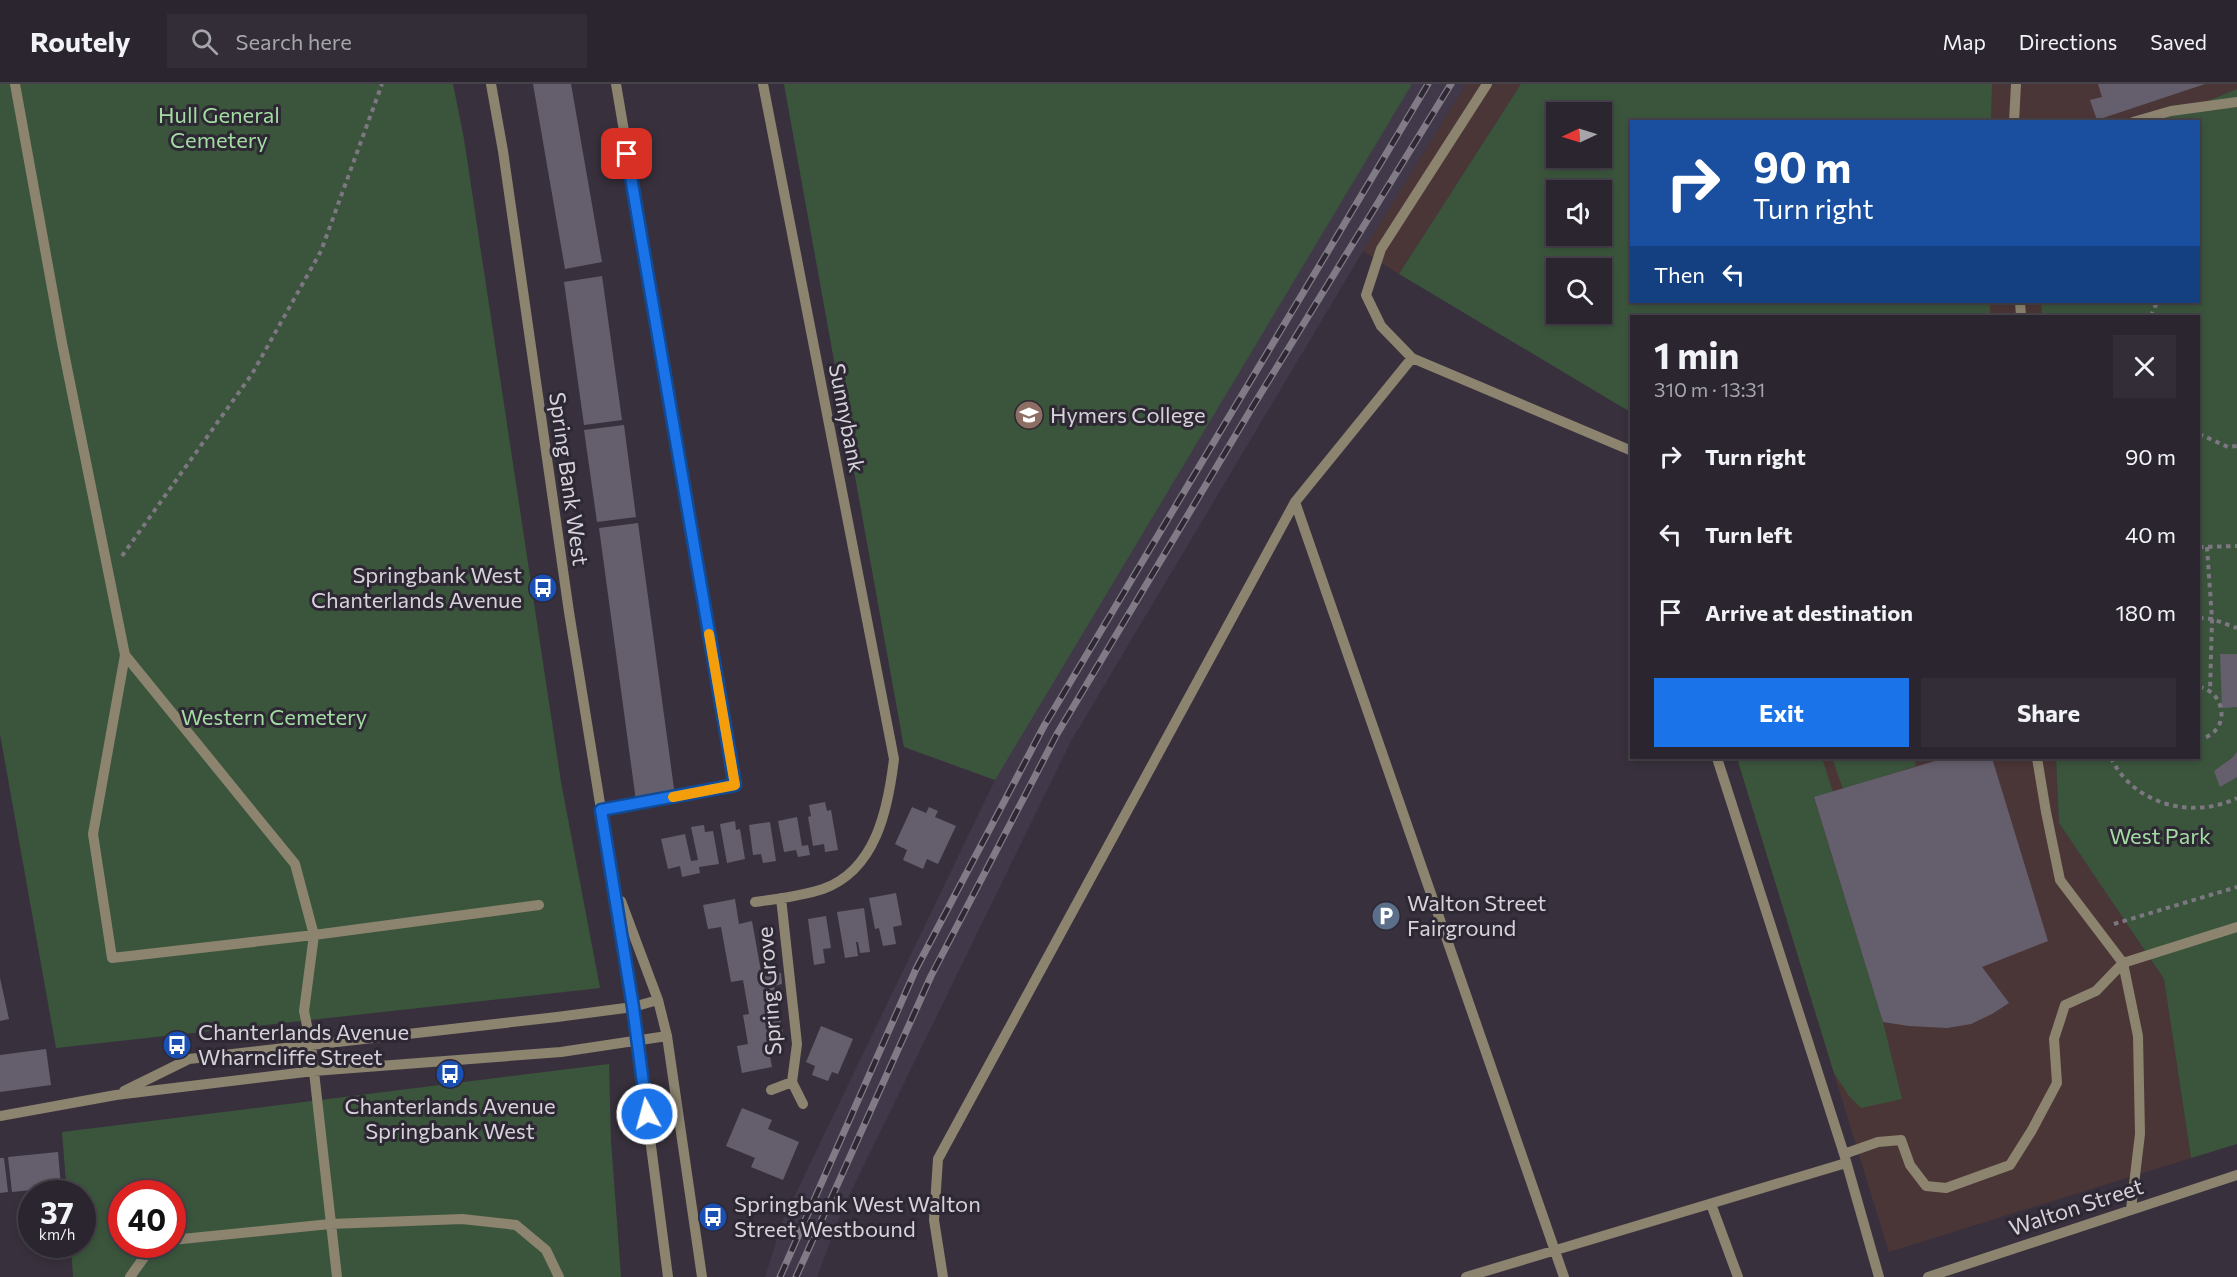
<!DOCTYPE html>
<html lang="en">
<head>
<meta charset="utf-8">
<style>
  body { margin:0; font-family:Commissioner,sans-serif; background:#322d36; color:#f1f3f6; height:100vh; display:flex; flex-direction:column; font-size:22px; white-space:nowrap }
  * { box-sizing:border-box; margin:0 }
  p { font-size:20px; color:#a5a5aa }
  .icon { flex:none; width:33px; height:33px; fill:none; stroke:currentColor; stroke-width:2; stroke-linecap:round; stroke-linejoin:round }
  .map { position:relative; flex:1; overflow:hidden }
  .details { position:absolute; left:1630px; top:231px; width:570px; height:444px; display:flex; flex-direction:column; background:#2a252e; border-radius:0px; box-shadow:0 3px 9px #0003,0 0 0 2px #46424a }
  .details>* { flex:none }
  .top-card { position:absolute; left:1630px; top:36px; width:570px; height:183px; border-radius:0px; box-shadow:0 3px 9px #0003,0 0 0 2px #46424a; background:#1a4fa0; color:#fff; overflow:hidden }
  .needle { width:39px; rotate:266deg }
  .buttons { position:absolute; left:1546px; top:18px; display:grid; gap:12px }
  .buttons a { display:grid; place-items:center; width:66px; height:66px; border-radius:0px; background:#2a252e; box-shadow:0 3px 9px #0003,0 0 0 2px #46424a; font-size:30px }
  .speed { position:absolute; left:18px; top:1096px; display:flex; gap:12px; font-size:30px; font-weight:700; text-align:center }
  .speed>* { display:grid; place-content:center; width:78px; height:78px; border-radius:50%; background:#2a252e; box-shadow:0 3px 9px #0003,0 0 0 2px #46424a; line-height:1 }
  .speed small { font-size:15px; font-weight:400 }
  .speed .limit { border:9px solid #d22; background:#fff; color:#111 }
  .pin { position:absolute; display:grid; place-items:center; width:51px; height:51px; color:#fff; margin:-26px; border-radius:12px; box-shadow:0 3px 9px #0006 }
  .me { position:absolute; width:66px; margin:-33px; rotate:353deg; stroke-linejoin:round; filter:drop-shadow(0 0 4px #0008) }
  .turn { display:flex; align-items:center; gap:21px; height:126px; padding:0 24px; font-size:27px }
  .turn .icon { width:78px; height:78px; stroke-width:2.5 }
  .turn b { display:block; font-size:42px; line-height:51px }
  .then { display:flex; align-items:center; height:57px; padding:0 24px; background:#0003; gap:12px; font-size:22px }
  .round { display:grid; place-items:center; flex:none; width:63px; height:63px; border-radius:0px; background:#322d36 }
  .summary { display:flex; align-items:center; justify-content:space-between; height:102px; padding:0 24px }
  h1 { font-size:36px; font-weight:700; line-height:45px }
  .button { display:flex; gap:12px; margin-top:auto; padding:12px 24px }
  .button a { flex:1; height:69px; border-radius:0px; background:#1a73e8; color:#fff; font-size:24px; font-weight:700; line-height:69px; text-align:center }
  .button a+a { background:#322d36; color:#f1f3f6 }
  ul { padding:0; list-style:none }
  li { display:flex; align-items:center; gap:18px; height:78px; padding:0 24px }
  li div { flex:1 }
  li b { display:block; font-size:22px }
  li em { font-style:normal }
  header { display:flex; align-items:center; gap:36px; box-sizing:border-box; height:84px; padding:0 30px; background:#2a252e; border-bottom:2px solid #46424a }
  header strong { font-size:28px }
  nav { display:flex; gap:33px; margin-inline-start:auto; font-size:21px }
  .search { width:420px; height:54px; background:#322d36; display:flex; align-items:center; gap:15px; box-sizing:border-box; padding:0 21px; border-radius:0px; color:#a5a5aa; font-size:22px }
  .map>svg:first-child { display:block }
  .commercial { fill:#4b3637 }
  .built { fill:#41384a }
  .green { fill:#3b553c; fill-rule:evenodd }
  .building { fill:#655f6d }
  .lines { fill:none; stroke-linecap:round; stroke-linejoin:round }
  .path { stroke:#7c7781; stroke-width:4; stroke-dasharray:4.5 4.5; stroke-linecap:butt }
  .minor { stroke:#8c846f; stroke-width:10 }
  .rail-casing { stroke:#817b85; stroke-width:7 }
  .rail { stroke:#2d2833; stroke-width:4.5; stroke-dasharray:14; stroke-linecap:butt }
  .route-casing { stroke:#114b97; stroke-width:15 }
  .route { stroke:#1a73e8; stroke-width:10 }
  .slow { stroke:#f59e0b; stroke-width:10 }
  .labels { text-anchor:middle; stroke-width:6; stroke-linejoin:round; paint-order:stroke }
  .park-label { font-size:22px; fill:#a2dca2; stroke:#2d2833 }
  .poi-label { font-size:22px; fill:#d6d2da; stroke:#2d2833; text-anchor:start }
  .street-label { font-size:22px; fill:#d6d2da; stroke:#2d2833 }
</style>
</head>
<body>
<header>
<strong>Routely</strong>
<div class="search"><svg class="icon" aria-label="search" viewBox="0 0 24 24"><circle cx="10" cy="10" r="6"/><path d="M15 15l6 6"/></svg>Search here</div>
<nav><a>Map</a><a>Directions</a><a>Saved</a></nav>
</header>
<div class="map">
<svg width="2237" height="1193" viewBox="0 0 2237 1193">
  <rect width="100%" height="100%" fill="#38313d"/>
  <path class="commercial" d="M 1466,0 L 1521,0 L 1399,190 L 1363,167 Z
    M 1933,0 L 2237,0 L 2237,5 L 2158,37 L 1910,38 Z
    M 1801,218 L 2041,218 L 2042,232 L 1792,232 Z
    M 1737,674 L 2056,674 L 2059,739 L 2164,895 L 2191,1074 L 1889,1168 Z"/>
  <path class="built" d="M 784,0 L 1466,0 L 1363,167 L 1071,657 L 843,1124 L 817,1193 L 765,1193 L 783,1136 L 995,696 L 904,663 Z"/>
  <path class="green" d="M 0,0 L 453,0 L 464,55 L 561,698 L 600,904 L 56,964 L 0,650 Z
    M 784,0 L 1412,0 L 995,696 L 904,663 Z
    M 1521,0 L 1992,0 L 1991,37 L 1632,38 L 1632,218 L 1990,218 L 1990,232 L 1632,232 L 1632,329 L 1399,190 ZM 1557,28 L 1602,28 L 1602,74 L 1557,74 ZM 1557,106 L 1602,106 L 1602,152 L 1557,152 ZM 1557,184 L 1602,184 L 1602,230 L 1557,230 Z
    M 2237,5 L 2237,1060 L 2191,1074 L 2164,895 L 2059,739 L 2056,674 L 2199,674 L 2199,232 L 2042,232 L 2041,218 L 2199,218 L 2199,38 L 2158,37 Z
    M 1737,674 L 1822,674 L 1833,708 L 1814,714 L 1883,938 L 1902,1015 L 1861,1024 L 1849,1012 L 1834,989 Z
    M 1832,674 L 1914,674 L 1916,682 L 1843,705 Z
    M 609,980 L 611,1057 L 621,1193 L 73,1193 L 71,1161 L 82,1161 L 82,1110 L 67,1110 L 62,1048 ZM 122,1110 L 172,1110 L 172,1161 L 122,1161 Z"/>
  <path class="building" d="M 533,0 L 571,0 L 602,178 L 565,185 Z
    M 2098,0 L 2205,0 L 2097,36 L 2090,16 L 2102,13 Z
    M 602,192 L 622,336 L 584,341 L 564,198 Z
    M 624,341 L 636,433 L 597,438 L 584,346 Z
    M 638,439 L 675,712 L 636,717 L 599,444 Z
    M 2220,570 L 2237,570 L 2237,623 L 2222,624 Z
    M 2237,668 L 2237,693 L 2220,703 L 2214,687 L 2232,674 Z
    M 1945,674 L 1992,674 L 2048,857 L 1982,883 L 2009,919 L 1992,930 L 1971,940 L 1947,944 L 1909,942 L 1883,938 L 1814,713 Z
    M 825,718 L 827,727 L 831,726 L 838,766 L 825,768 L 824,760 L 813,762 L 808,733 L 811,732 L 809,721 Z
    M 912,723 L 926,729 L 929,723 L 938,727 L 935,733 L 956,742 L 938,780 L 927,775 L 923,785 L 903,776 L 907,766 L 895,760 Z
    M 797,733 L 802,762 L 808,761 L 810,771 L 798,773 L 796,766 L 784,768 L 778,737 Z
    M 735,737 L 736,746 L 740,745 L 745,775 L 727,779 L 720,740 Z
    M 770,738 L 776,777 L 763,779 L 761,770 L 753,771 L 749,741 Z
    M 704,741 L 705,748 L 713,747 L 719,780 L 699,783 L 700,789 L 682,793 L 680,782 L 668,785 L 661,755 L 685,750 L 691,777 L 698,776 L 691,743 Z
    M 896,809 L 902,841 L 893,843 L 896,860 L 883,862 L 879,844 L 875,845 L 869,814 Z
    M 735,815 L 739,840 L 752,837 L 762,893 L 781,889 L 782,900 L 774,902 L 784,954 L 767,957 L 772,983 L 742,989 L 737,962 L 748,960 L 743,931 L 749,930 L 743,896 L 731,898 L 721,843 L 708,845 L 703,821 Z
    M 864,824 L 870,868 L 860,869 L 858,858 L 856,858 L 858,872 L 845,874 L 837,828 Z
    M 826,832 L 831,864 L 823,865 L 825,879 L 814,881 L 808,835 Z
    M 0,894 L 9,935 L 0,937 Z
    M 821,942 L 853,955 L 838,990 L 832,988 L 828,997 L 812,991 L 815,982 L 806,978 Z
    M 46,965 L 51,1001 L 0,1008 L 0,971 Z
    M 742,1024 L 772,1036 L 768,1045 L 799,1058 L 783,1096 L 751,1083 L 755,1074 L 726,1062 Z
    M 58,1068 L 61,1103 L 12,1108 L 8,1073 Z
    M 0,1074 L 4,1074 L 8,1108 L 0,1109 Z"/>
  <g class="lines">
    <path class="path" d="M 2151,232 L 2157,218
      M 2199,350 L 2228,363 L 2237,362
      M 2199,463 L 2237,462
      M 2207,463 L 2212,535 L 2210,607
      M 122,472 L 252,290 L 321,167 L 382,0
      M 2199,534 L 2212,535 L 2237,544
      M 2199,603 C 2228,609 2230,650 2199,655
      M 2111,674 C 2133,720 2192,736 2237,714
      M 2114,840 L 2237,803"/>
    <path class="minor" d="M 15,0 L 62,259 L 125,571 L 295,780 L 314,851 L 539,821
      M 491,0 L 503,67 L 569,528 L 633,923 L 668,1193
      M 1487,0 L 1381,165 L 1366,211 L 1381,242 L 1412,274 L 1632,367
      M 2014,38 L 2016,0
      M 2133,38 L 2171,27 L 2237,18
      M 2020,218 L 2021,232
      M 1295,418 L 1564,1193
      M 125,571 L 93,750 L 112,874 L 314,851 L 304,927 L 311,961 L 337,1193
      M 1717,674 L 1844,1070 L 1879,1193
      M 2037,674 L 2046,728 L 2060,796 L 2123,879 L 2138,952 L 2140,1050 L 2131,1125
      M 601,726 L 735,701 L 616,0
      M 781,814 L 797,960 L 792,998
      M 621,817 L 658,916 L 667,952 L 702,1193
      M 755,818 C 777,815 802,812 823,805 C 876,786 888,725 894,675 L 763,0
      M 771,1006 L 792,998 L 803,1020
      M 124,1007 L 189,975 L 557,933 L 633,923 L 658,916
      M 0,1032 L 116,1011 L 314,987 L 561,968 L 667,952
      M 1844,1070 L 1878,1058 L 1901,1056 L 1910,1081 L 1926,1102 L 1946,1104 L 2010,1081 L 2032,1046 L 2057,999 L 2054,955 L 2065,921 L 2096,907 L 2123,879 L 2237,843
      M 1711,1120 L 1738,1193
      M 172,1156 L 330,1140 L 462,1135 L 516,1141 L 546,1166 L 559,1193
      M 130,1193 L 145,1172 L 164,1161
      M 943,1193 L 934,1136 L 938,1075 L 1295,418 L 1412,274
      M 1466,1193 L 1846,1079
      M 1928,1193 L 2237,1091"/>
    <g class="rail-casing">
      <path id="rail" d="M 780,1193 L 916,885 L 1044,642 L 1428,0
        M 796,1193 L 931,892 L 1057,650 L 1253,322 L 1451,0"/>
    </g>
    <use href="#rail" class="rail"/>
  </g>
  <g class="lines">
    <g class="route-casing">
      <path id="route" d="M 627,70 L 735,701 L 601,726 L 633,923 L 647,1030"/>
    </g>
    <use href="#route" class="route"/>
    <path class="slow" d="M 673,713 L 735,701 L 709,550"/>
  </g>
  <defs>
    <g id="school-disc" transform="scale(1.5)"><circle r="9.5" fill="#8d6e63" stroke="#2d2833"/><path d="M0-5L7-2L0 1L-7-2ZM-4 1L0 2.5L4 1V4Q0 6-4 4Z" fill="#fff"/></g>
    <g id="bus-disc" transform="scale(1.5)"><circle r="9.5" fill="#1a4fb4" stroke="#2d2833"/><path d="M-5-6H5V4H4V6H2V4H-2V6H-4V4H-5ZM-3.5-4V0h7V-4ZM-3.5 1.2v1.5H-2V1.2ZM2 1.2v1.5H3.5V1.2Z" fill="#fff"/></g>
    <g id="parking-disc" transform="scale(1.5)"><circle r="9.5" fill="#5c6f8a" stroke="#2d2833"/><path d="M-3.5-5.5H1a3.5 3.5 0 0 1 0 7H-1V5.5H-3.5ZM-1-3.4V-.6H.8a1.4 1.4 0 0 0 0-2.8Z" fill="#fff"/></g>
  </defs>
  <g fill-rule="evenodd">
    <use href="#school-disc" x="1029" y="331"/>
    <use href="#bus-disc" x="543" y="504"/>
    <use href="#parking-disc" x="1386" y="832"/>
    <use href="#bus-disc" x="177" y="961"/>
    <use href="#bus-disc" x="450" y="990"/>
    <use href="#bus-disc" x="713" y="1133"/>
  </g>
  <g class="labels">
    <g class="park-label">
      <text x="219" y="39">Hull General<tspan x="219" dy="25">Cemetery</tspan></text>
      <text x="274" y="641">Western Cemetery</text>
      <text x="2160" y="760">West Park</text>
    </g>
    <g class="poi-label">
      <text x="1050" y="339">Hymers College</text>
      <text x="522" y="499" text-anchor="end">Springbank West<tspan x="522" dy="25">Chanterlands Avenue</tspan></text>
      <text x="1407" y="827">Walton Street<tspan x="1407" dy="25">Fairground</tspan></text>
      <text x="198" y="956">Chanterlands Avenue<tspan x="198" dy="25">Wharncliffe Street</tspan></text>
      <text x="450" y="1030" text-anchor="middle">Chanterlands Avenue<tspan x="450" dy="25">Springbank West</tspan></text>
      <text x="734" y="1128">Springbank West Walton<tspan x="734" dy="25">Street Westbound</tspan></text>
    </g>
    <g class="street-label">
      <text transform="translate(847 334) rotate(79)" y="8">Sunnybank</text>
      <text transform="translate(569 395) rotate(82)" y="8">Spring Bank West</text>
      <text transform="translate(769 907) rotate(-94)" y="8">Spring Grove</text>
      <text transform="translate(2076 1123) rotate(-18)" y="8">Walton Street</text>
    </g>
  </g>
</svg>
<div class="buttons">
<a><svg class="needle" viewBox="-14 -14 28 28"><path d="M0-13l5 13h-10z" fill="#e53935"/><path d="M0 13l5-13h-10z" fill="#a5a5aa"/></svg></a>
<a><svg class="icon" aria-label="sound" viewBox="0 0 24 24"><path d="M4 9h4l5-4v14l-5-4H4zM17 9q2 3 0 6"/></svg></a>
<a><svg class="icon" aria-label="search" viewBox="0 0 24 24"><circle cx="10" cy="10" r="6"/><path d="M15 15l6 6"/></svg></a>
</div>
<div class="speed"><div>37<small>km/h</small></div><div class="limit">40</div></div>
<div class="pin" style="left:627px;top:70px;background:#d93025"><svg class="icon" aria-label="arrive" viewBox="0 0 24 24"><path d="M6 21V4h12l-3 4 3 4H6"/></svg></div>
<svg class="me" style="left:647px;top:1030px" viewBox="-20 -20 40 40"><circle r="17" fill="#1a73e8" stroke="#fff" stroke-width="3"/><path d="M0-11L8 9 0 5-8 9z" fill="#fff"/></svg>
<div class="top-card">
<div class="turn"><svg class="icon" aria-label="right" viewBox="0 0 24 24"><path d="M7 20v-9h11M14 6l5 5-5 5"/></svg><div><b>90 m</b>Turn right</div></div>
<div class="then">Then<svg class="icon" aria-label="left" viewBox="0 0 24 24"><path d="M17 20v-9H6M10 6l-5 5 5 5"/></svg></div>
</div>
<section class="details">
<div class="summary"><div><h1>1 min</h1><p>310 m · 13:31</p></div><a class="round"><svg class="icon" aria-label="close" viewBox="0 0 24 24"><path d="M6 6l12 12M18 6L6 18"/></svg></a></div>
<ul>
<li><svg class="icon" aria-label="right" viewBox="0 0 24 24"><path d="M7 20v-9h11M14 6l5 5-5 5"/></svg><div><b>Turn right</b></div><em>90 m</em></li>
<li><svg class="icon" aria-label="left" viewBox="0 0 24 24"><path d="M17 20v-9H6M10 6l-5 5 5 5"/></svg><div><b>Turn left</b></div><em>40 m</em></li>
<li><svg class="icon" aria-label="arrive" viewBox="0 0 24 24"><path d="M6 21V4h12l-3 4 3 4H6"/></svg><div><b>Arrive at destination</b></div><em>180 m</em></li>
</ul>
<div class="button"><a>Exit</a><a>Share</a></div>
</section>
</div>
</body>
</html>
